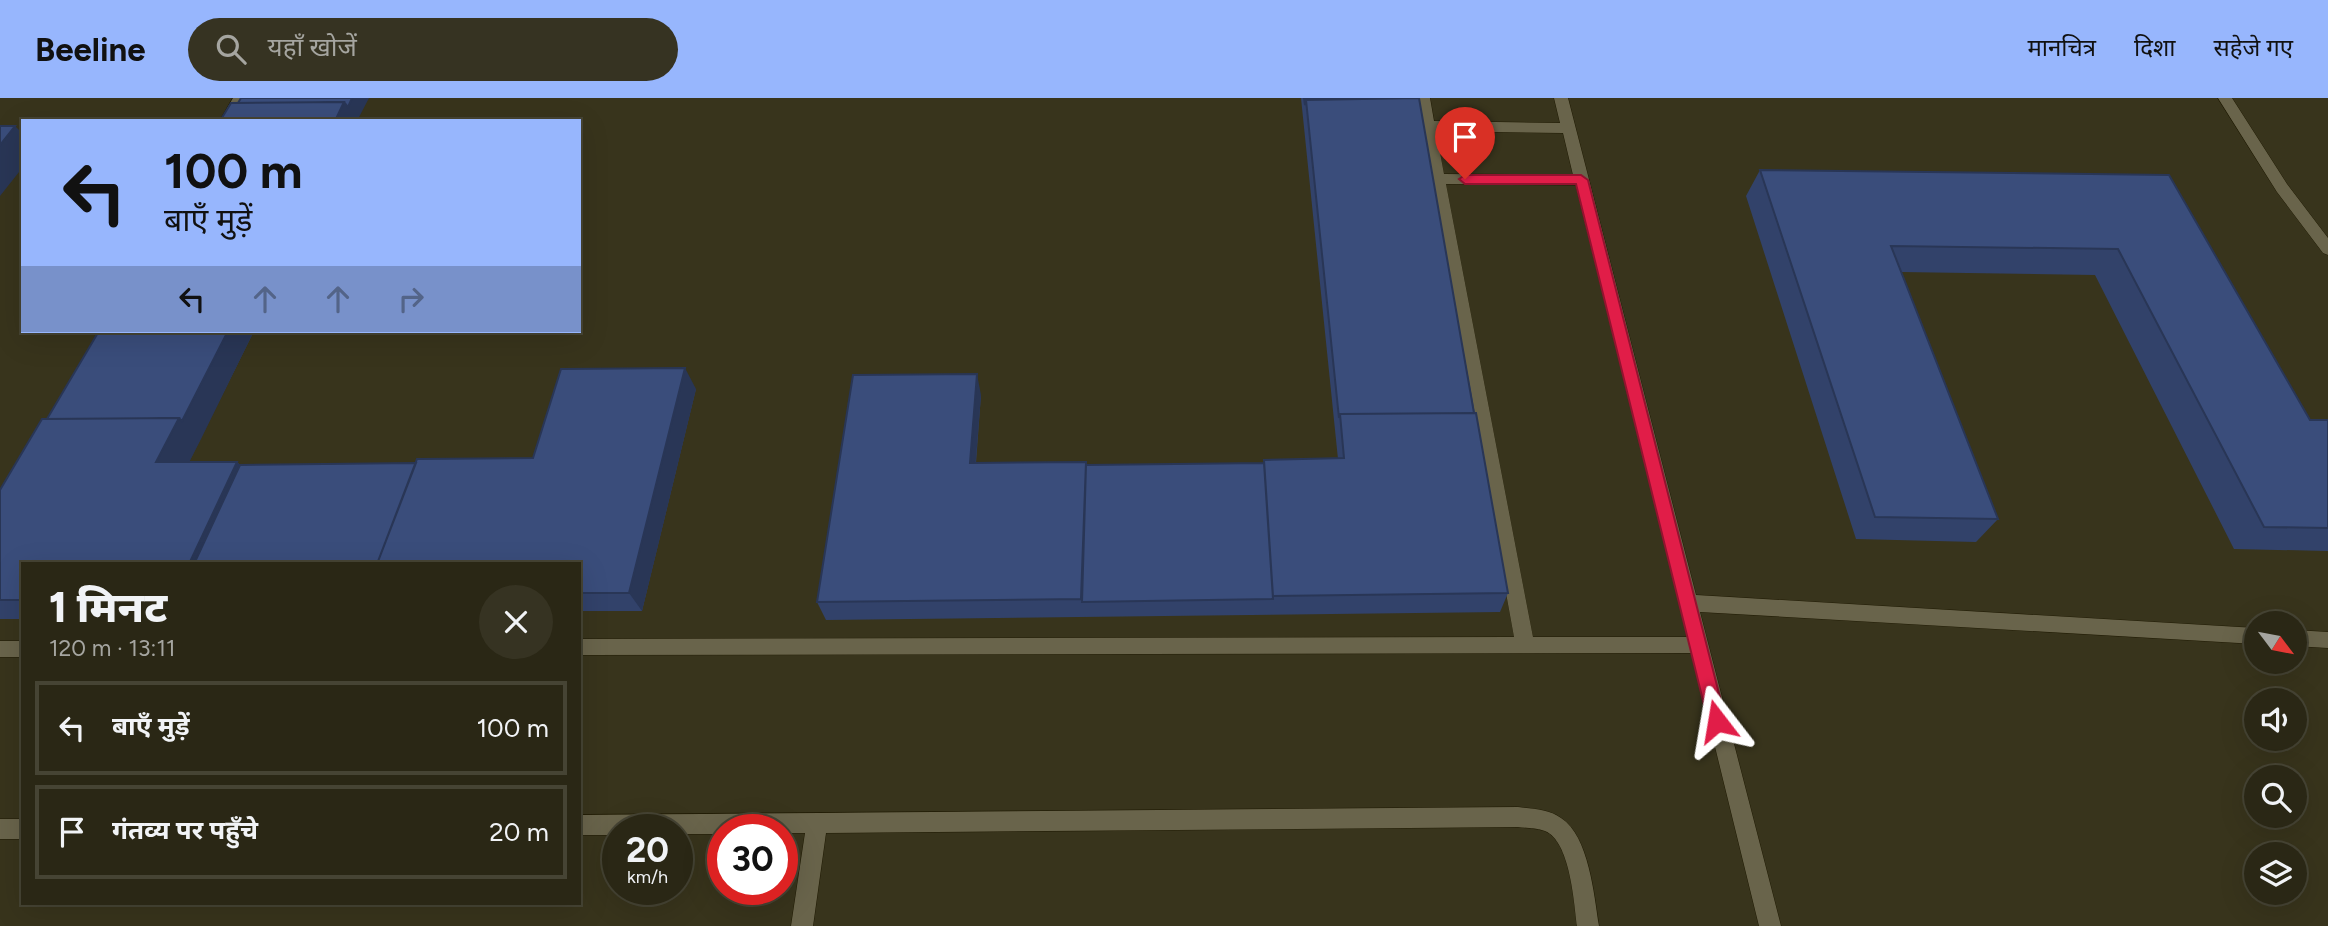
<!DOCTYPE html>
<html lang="hi">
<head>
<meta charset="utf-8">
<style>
  body { margin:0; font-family:Figtree,"Noto Sans Devanagari",sans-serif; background:#363322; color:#f1f3f6; height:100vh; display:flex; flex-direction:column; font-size:26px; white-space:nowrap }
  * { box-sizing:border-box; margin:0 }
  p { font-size:23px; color:#a5a5a0 }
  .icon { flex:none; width:38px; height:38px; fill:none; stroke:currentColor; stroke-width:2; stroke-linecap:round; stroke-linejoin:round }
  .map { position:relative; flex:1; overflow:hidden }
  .sheet { position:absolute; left:21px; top:464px; width:560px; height:343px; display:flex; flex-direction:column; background:#2a2715; border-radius:0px; box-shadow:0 7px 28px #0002,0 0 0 2px #464434 }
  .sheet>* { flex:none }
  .hud { position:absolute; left:21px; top:21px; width:560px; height:214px; border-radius:0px; box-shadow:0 7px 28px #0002,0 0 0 2px #464434; background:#97b6fd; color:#111; overflow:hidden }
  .needle { width:46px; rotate:122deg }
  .fabs { position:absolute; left:2244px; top:513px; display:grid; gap:14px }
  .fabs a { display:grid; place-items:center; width:63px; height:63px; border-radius:50%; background:#2a2715; box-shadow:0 7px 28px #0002,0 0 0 2px #464434; font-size:35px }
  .speed { position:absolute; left:602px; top:716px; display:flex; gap:14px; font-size:35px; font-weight:700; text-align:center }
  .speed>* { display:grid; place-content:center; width:91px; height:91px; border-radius:50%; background:#2a2715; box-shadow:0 7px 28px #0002,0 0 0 2px #464434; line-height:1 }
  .speed small { font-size:18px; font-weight:400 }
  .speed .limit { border:10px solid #d22; background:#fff; color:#111 }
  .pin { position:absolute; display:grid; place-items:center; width:60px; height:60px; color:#fff; margin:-72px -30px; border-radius:50% 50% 50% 0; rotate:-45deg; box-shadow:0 0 7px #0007 }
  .pin .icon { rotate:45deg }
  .me { position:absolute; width:77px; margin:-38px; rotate:346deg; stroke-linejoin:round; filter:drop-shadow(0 0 5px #0008) }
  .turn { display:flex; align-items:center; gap:24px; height:147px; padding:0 28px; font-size:32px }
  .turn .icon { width:91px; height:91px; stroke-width:2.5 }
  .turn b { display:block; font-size:49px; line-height:60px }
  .lanes { display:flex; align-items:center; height:66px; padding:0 28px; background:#0003; justify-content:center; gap:35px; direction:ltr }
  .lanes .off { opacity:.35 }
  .round { display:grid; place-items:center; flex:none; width:74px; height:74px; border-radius:37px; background:#363322 }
  .head { display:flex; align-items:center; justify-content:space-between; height:119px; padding:0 28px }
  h1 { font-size:42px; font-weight:800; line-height:52px }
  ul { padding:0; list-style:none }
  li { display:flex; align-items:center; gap:21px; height:94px; margin:0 14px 10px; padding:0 14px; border:4px solid #464434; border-radius:0px }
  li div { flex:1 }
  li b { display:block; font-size:26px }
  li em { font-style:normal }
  header { display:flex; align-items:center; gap:42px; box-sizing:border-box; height:98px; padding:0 35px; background:#97b6fd; color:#111 }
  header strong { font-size:33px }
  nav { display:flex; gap:38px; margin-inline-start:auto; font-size:24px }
  .search { width:490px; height:63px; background:#363322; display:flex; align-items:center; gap:18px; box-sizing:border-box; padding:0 24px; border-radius:38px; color:#a5a5a0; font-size:26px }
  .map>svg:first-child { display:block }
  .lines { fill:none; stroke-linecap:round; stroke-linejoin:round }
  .minor-casing { stroke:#201b04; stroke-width:1 }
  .minor { fill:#69644b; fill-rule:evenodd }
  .wall { fill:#32426a }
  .shaded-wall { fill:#293656 }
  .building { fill:#3a4d7b; stroke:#293656; stroke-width:2 }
  .route { fill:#e11d48; stroke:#92132f; stroke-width:2 }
</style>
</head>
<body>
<header>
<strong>Beeline</strong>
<div class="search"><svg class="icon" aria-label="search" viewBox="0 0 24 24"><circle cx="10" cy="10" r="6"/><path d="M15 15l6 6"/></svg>यहाँ खोजें</div>
<nav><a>मानचित्र</a><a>दिशा</a><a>सहेजे गए</a></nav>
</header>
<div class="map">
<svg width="2328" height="828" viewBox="0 0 2328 828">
  <rect width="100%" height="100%" fill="#38341c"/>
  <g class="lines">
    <g class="minor-casing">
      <path id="minor" d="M 233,0 L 247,0 L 234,23 L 220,23 Z
        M 1416,0 L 1430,0 L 1434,23 L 1560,25 L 1554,0 L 1568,0 L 1696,497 L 2256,530 L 2256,546 L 1700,514 L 1781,828 L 1759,828 L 1692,555 L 579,557 L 579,541 L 1514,539 ZM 1436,33 L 1563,35 L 1573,77 L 1444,76 ZM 1446,86 L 1576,87 L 1688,539 L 1533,539 Z
        M 2218,0 L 2232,0 L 2287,86 L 2328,140 L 2328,157 L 2323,155 L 2277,94 Z
        M 2294,532 L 2328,534 L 2328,550 L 2294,548 Z
        M 0,543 L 23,543 L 23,559 L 0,559 Z
        M 1518,709 C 1532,711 1549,711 1561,720 C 1589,738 1594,797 1599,828 L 1577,828 C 1574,804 1570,743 1545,733 C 1537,730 1526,730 1518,729 L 826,735 L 813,828 L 791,828 L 805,735 L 782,735 L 782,732 L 723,732 L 723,736 L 677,736 L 677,732 L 618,732 L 618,737 L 579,737 L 579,717 Z
        M 0,721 L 23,721 L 23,741 L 0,741 Z"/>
    </g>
    <use href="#minor" class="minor"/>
  </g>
  <path class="wall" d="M 1301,0 L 1417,0 L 1508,495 L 1500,514 L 826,522 L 817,504 L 981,297 L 976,365 L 1086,367 L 1264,365 L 1338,361 Z
    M 1760,72 L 2169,77 L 2310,322 L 2328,322 L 2328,453 L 2234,451 L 2095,177 L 1901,174 L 1998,421 L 1976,444 L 1856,441 L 1746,98 Z
    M 254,233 L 189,364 L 237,364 L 240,367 L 416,365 L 533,360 L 696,291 L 642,513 L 579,513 L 579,466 L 23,466 L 23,521 L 0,521 L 0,392 Z"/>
  <path class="shaded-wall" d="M 352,0 L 369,0 L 357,23 L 335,23 L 344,4 Z
    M 15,28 L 23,36 L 23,69 L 0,98 L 0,47 Z
    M 228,233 L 254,233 L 201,341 L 182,323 Z
    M 685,270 L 696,291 L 642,513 L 629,495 Z
    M 977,276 L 981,297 L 974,385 L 970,365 Z
    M 179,320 L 201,341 L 179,384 L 156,364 Z
    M 237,364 L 258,384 L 221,466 L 189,466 Z"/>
  <path class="building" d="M 241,0 L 352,0 L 348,9 L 344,4 L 238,5 Z
    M 1304,0 L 1417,0 L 1306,2 L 1305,7 Z
    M 1419,0 L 1474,315 L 1340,316 L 1339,320 L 1306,2 Z
    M 344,4 L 335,23 L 220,23 L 231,5 Z
    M 0,28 L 15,28 L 0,47 Z
    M 1760,72 L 2169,77 L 2310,322 L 2328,322 L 2328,430 L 2264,429 L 2118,151 L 1891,148 L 1998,421 L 1875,419 Z
    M 99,233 L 228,233 L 182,323 L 179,320 L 47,321 Z
    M 685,270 L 629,495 L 579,495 L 579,466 L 377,466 L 417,361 L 533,360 L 561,271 Z
    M 977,276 L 970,365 L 1086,364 L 1081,501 L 817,504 L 853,277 Z
    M 1476,315 L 1508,495 L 1273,498 L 1264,362 L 1344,360 L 1340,316 Z
    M 179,320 L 156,364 L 237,364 L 189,466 L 23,466 L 23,502 L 0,502 L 0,392 L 42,321 Z
    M 416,365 L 377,466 L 194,466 L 240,367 Z
    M 1264,365 L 1273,501 L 1082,504 L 1086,367 Z"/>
  <path class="route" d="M 1465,77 L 1581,77 L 1588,82 L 1726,623 L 1723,629 L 1717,632 L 1711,629 L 1708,623 L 1576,86 L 1465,86 L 1459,81 Z"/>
</svg>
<div class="fabs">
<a><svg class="needle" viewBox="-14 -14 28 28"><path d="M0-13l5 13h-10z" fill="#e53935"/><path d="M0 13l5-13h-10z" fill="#a5a5a0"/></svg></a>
<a><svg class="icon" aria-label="sound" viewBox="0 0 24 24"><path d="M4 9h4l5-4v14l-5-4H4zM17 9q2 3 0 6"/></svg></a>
<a><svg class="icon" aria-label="search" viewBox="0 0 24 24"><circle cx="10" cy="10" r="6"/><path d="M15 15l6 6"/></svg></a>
<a><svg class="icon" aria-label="layers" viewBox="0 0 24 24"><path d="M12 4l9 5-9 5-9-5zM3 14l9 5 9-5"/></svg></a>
</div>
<div class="speed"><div>20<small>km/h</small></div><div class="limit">30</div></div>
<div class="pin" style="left:1465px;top:81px;background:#d93025"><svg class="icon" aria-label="arrive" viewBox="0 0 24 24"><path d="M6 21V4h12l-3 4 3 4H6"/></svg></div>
<svg class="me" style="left:1717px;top:623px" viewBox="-20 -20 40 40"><path d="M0-17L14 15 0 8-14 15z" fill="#e11d48" stroke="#fff" stroke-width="4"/></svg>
<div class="hud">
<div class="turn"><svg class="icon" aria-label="left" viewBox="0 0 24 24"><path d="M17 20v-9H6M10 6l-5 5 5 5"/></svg><div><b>100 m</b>बाएँ मुड़ें</div></div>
<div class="lanes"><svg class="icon" aria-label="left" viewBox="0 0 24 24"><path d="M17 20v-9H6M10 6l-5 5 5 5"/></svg><svg class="icon off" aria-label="ahead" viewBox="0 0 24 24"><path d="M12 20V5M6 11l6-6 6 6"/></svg><svg class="icon off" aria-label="ahead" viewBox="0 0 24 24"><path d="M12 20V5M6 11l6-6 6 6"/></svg><svg class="icon off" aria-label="right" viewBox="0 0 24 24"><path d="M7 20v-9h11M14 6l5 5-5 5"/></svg></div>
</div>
<section class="sheet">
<div class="head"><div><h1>1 मिनट</h1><p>120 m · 13:11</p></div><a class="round"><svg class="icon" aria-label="close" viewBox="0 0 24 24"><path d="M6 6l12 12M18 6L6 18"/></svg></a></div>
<ul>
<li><svg class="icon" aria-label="left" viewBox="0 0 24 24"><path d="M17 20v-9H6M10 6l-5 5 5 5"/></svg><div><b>बाएँ मुड़ें</b></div><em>100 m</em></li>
<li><svg class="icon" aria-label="arrive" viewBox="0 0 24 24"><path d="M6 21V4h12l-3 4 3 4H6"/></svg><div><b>गंतव्य पर पहुँचे</b></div><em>20 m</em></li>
</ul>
</section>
</div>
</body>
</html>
